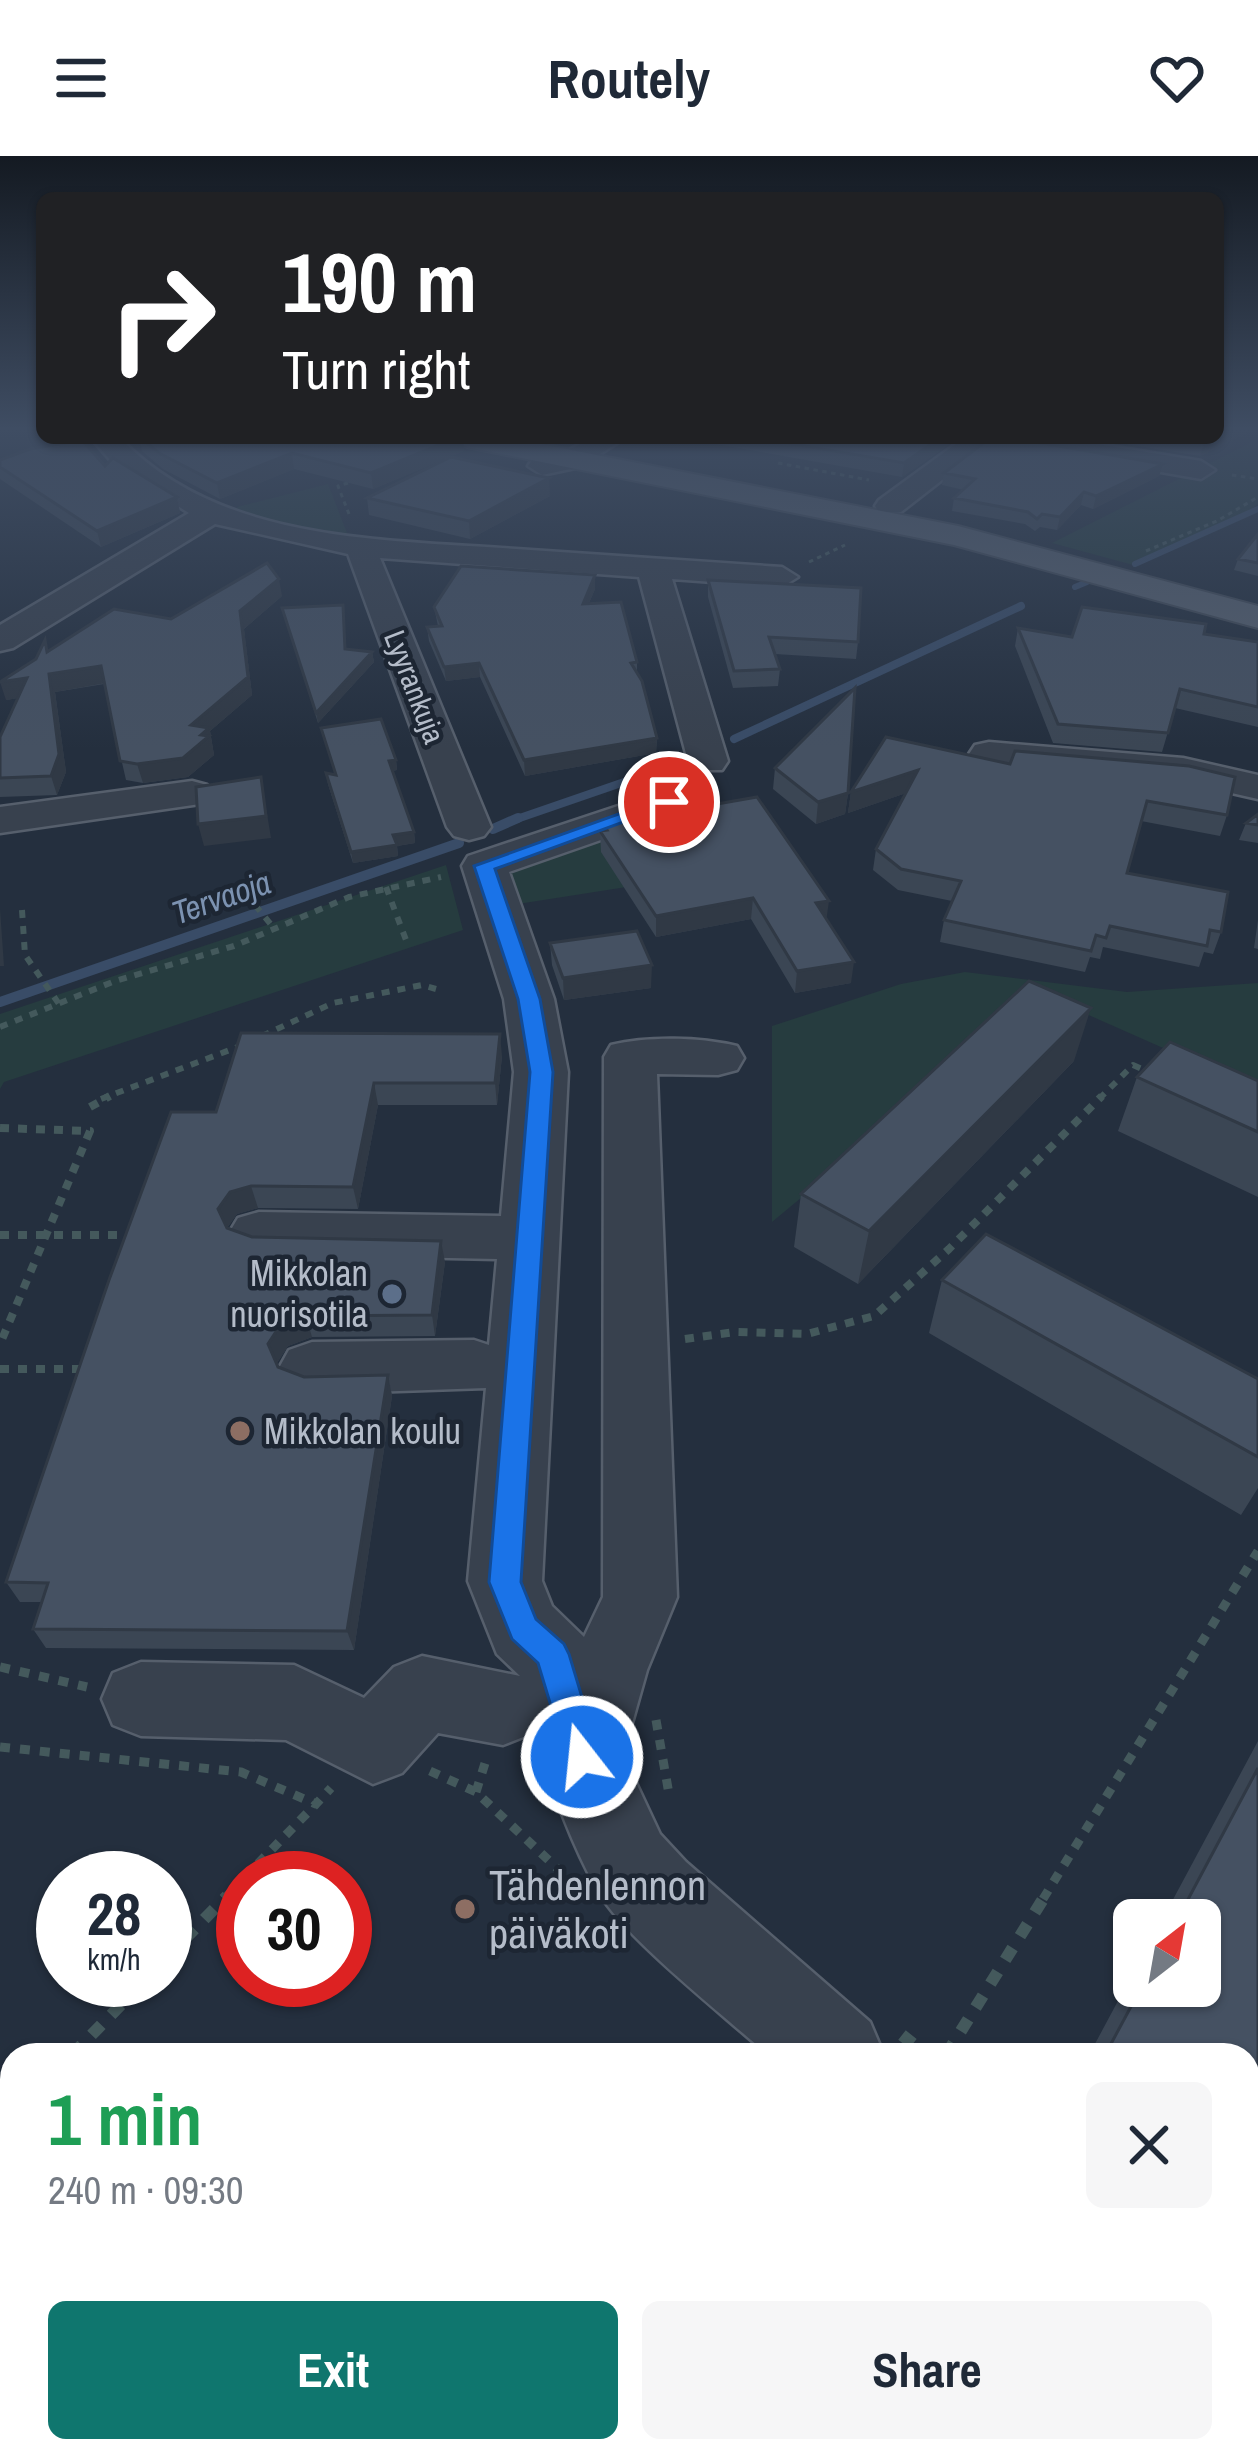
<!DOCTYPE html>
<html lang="en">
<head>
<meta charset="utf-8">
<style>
  body { margin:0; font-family:"Archivo Narrow",sans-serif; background:#f6f6f7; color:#1f2937; height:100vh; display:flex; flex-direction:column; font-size:45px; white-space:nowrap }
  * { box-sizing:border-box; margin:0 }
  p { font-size:39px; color:#747a83 }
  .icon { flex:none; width:66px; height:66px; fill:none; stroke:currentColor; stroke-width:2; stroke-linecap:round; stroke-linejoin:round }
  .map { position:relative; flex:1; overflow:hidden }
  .sheet { position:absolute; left:0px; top:1887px; width:1260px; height:420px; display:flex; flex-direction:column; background:#fff; border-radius:36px 36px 0 0; box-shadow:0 3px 9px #0004 }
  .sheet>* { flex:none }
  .hud { position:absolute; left:36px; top:36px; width:1188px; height:252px; border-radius:18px; box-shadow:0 3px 9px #0004; background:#202124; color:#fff; overflow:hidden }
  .needle { width:78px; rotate:31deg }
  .controls { position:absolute; left:1113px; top:1743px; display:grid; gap:24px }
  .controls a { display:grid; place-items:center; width:108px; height:108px; border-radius:18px; background:#fff; box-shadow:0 3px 9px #0004; font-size:60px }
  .speed { position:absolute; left:36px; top:1695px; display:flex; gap:24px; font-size:60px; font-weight:700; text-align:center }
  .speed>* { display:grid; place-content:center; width:156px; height:156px; border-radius:50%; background:#fff; box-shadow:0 3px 9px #0004; line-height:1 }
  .speed small { font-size:30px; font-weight:400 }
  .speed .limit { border:18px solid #d22; background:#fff; color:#111 }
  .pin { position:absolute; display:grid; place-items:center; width:102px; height:102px; color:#fff; margin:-51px; border:6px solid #fff; border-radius:50%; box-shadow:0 3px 12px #0007 }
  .me { position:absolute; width:132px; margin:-66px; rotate:344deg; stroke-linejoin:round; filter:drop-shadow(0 0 9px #0008) }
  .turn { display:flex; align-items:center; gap:42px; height:252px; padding:0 48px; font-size:54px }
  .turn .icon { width:156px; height:156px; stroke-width:2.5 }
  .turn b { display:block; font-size:84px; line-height:102px }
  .round { display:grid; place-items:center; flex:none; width:126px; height:126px; border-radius:18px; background:#f6f6f7 }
  .head { display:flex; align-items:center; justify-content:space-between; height:204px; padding:0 48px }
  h1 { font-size:72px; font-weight:800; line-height:90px; color:#1e9e55 }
  .cta { display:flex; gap:24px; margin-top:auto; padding:24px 48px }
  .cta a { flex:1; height:138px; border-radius:18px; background:#0f766e; color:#fff; font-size:48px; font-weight:800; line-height:138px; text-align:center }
  .cta a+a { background:#f6f6f7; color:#1f2937 }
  header { display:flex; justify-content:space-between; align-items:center; height:156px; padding:0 48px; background:#fff; font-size:54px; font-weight:800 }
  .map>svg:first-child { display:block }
  .green { fill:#263c3f }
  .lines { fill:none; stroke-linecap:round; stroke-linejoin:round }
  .stream-far2 { stroke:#394c67; stroke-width:6 }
  .stream-far1 { stroke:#394c67; stroke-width:8 }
  .stream { stroke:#394c67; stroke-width:10 }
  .minor-casing { stroke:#565f6c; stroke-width:5 }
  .major-casing { stroke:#414a57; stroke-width:4 }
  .path-far4 { stroke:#44595c; stroke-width:3; stroke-dasharray:4.5 4.5; stroke-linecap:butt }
  .path-far3 { stroke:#44595c; stroke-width:6; stroke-dasharray:8 8; stroke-linecap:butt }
  .path-far2 { stroke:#44595c; stroke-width:8; stroke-dasharray:9 9; stroke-linecap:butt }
  .path-far1 { stroke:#44595c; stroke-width:9; stroke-dasharray:10 10; stroke-linecap:butt }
  .path { stroke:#44595c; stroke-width:12; stroke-dasharray:14 14; stroke-linecap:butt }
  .minor { fill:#38414e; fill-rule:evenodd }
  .major { fill:#56606e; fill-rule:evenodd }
  .wall { fill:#3b4654 }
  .shaded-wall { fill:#303945 }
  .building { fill:#455162; stroke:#303945; stroke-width:3 }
  .route { fill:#1a73e8; stroke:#114b97; stroke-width:3 }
  .service-dot { fill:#5c6f8a; stroke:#1d2633; stroke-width:4.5 }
  .education-dot { fill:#8d6e63; stroke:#1d2633; stroke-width:4.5 }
  .labels { text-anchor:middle; stroke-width:9; stroke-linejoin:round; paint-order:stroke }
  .far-street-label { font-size:30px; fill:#b4bcc9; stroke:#1d2633 }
  .far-water-label { font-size:33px; font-style:italic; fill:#7c92b1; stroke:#1d2633 }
  .poi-label { font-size:36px; fill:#b4bcc9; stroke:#1d2633; text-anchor:end }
  .near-poi-label { font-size:42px; fill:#b4bcc9; stroke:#1d2633; text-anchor:start }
</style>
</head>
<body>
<header><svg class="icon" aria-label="menu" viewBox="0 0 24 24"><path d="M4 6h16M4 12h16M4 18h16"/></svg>Routely<svg class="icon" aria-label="heart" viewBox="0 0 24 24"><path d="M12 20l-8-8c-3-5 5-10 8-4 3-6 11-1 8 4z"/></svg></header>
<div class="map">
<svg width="1258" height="2307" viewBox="0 0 1258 2307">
  <rect width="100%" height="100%" fill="#242f3e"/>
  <path class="green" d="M 1258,283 L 1258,348 L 1228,370 L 1133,409 L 1052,387 Z
    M 328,328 L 347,377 L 342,381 L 239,356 L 237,351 Z
    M 646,663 L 684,722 L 518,748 L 510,719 L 517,710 Z
    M 446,709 L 463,774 L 4,926 L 0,933 L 0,858 Z
    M 965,816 L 1127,836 L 1258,827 L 1258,934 L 1075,853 L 896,963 L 772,1066 L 772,870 L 901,828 Z"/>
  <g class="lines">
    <path class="stream-far2" d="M 1135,408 L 1258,353
      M 1075,431 L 1087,426"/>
    <path class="stream-far1" d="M 734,583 L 1021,450
      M 511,665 L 688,604"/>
    <path class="stream" d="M 493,673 L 518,662
      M 0,846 L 459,687"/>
    <g class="minor-casing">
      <path id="minor" d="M 91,282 L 120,282 C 220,387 382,383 516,393 C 605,399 693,405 782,411 L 798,421 L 782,431 L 672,423 L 728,605 L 722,614 L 694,614 L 688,605 L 639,421 L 380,402 L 491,671 L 484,680 L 469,684 L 454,680 L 447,671 L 348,398 L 215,368 L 13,492 L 0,495 L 0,469 L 189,357 L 119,314 Z
        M 591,282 L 625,282 L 580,311 L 542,319 L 528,310 L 532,304 L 562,298 Z
        M 964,282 L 996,282 L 901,356 L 879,356 L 875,350 L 879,344 Z
        M 998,282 L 1061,282 L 1201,305 L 1215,314 L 1201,323 L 1012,290 Z
        M 989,586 L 1183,602 L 1258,619 L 1258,643 L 1183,626 L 975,607 L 969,598 L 975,589 Z
        M 192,625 L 207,629 L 213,638 L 207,647 L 0,677 L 0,651 Z
        M 669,633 L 684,637 L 690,646 L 684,655 L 509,716 L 554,843 L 568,916 L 542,1425 L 552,1450 L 584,1481 L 603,1441 L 604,901 L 611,889 C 648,880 700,881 737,890 L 744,902 L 737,914 L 718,919 L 657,918 L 677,1441 L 647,1514 L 623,1599 L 660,1678 L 686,1706 L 870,1866 L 884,1899 L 768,1899 C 724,1859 627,1784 599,1737 C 573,1692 547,1623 534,1572 L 531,1578 L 503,1589 L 438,1577 L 402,1617 L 373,1628 L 286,1584 L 141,1580 L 113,1569 L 102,1543 L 113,1517 L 141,1506 L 294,1509 L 364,1542 L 394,1511 L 422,1500 L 520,1520 L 497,1498 L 468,1425 L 486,1232 L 312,1238 L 289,1230 L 279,1212 L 289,1194 L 312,1186 L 474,1184 L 489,1189 L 497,1103 L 259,1098 L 238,1092 L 229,1077 L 238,1062 L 259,1056 L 501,1060 L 514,916 L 504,843 L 462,710 L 468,700 Z
        M 1248,2215 L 1258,2219 L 1258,2307 L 1209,2307 L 1204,2295 L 1248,2295 Z"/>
    </g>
    <g class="major-casing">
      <path id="major" d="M 453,282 L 510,282 L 958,370 L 1258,450 L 1258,472 L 954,389 L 467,291 Z"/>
    </g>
    <path class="path-far4" d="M 778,307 L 869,324
      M 1232,319 L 1258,323
      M 349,358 L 338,330 L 358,324
      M 1146,395 L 1217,365 L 1258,341
      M 809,406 L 845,389"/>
    <path class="path-far3" d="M 386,731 L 406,784
      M 255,749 L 273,771
      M 22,754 L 25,799 L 59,848
      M 0,871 L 115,825 L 234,790 L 349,741 L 441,721
      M 262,880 L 333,847 L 422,829 L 436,833
      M 101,943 L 243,889
      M 1099,943 L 1133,909 L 1151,917"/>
    <path class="path-far2" d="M 90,951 L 110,940
      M 0,972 L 90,975 L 0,1188
      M 0,1079 L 130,1079
      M 685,1183 L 735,1176 L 807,1178 L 874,1160 L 949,1093 L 1102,940
      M 0,1213 L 88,1213"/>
    <path class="path-far1" d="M 0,1511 L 87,1531
      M 656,1564 L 669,1638
      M 0,1591 L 241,1616 L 316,1648 L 331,1632
      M 430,1615 L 476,1636 L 559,1714
      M 476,1636 L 486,1604
      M 244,1722 L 316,1648
      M 224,1743 L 243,1723
      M 1043,1743 L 1258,1395"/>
    <path class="path" d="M 165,1803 L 227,1740
      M 902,1879 L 927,1899
      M 72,1899 L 145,1824
      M 946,1899 L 1045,1740
      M 0,1973 L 12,1961
      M 1248,2000 L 1258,1979
      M 1248,2182 L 1258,2191"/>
    <use href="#minor" class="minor"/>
    <use href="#major" class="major"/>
  </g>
  <path class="wall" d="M 1218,270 L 1251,270 L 1249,276 L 1200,300 L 1089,282 L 1218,282 Z
    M 139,282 L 463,282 L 464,295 L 373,333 L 294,313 L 220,343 L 163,313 L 142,295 Z
    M 682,282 L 958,282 L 902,321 Z
    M 0,304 L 105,310 L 177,341 L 180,357 L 101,391 L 0,323 Z
    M 1163,308 L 1159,320 L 1093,353 L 1081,349 L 1057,374 L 1040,371 L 1035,375 L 1025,368 L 952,355 L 954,342 L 964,334 L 942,329 L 944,317 Z
    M 550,340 L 470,383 L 369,359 L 367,342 Z
    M 1258,378 L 1258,420 L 1234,414 L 1238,403 Z
    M 708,424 L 858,486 L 856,503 L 775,498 L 780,513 L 778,530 L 733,532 L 708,441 Z
    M 595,433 L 589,447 L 637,506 L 637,517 L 657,582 L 656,597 L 525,620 L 480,521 L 446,525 L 429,485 L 427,471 L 438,470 L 434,451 Z
    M 282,440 L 244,473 L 252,539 L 210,575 L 214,599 L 188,621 L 143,627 L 126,624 L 104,528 L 55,536 L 66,616 L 57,639 L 0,641 L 0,581 L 18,542 L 6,544 L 49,495 L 171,463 Z
    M 282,452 L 344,459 L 346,493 L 372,496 L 374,506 L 318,567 Z
    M 1018,472 L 1072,481 L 1204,478 L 1258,486 L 1258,571 L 1175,552 L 1162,596 L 1053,587 L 1015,490 Z
    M 321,572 L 396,604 L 397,614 L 392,615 L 414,676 L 415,687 L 397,690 L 398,700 L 353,707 L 328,628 L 326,617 L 335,619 Z
    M 886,581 L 1227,659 L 1220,680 L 1141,665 L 1127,717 L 1221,776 L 1213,798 L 1204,796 L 1199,811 L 1103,791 L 1100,803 L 1090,801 L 1085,816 L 940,786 L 944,764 L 952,745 L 898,734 L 873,714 L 876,693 L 906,637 L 848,657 L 851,636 Z
    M 775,612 L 848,637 L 845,658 L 816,668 L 773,633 Z
    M 1258,658 L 1258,687 L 1239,684 L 1246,667 Z
    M 603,668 L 827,763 L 851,827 L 795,837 L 751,763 L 656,781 L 601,696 L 600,675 L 603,675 Z
    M 1258,764 L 1258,793 L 1254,792 Z
    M 550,787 L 651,832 L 564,844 L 552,809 Z
    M 502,900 L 497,949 L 378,949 L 358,1053 L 258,1052 L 237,1058 L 227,1072 L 252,1081 L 445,1106 L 435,1180 L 312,1181 L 288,1190 L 277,1207 L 278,1211 L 304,1221 L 388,1219 L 392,1240 L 354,1494 L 46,1492 L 33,1473 L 42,1446 L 20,1446 L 6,1426 L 216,956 Z
    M 1074,905 L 858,1128 L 794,1091 L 801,1038 Z
    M 1137,921 L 1258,925 L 1258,1041 L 1118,975 Z
    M 942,1124 L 1258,1223 L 1258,1332 L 1241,1359 L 929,1177 Z
    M 1258,1585 L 1258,1933 L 1248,1899 L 1089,1899 L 1134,1815 L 1134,1830 L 1200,1830 L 1200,1764 L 1162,1764 Z"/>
  <path class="shaded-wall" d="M 1239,270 L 1251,270 L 1249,276 L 1200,300 L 1204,286 L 1218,282 L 1218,280 Z
    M 456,282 L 463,282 L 464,295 L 373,333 L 371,317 Z
    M 940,282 L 958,282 L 902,321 L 904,307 Z
    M 292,297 L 294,313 L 220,343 L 217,327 Z
    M 1163,308 L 1159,320 L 1093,353 L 1096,340 Z
    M 549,322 L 550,340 L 470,383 L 469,365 Z
    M 1084,336 L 1081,349 L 1057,374 L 1060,361 Z
    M 177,341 L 180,357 L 101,391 L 97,375 Z
    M 595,419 L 595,433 L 583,461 L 583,448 Z
    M 279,423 L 282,440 L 244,473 L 252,539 L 210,575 L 214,599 L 188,621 L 143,627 L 137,608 L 191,569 L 240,455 Z
    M 372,496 L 374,506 L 318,567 L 316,557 Z
    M 479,507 L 480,521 L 446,525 L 444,511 Z
    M 101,510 L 106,527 L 55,536 L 66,616 L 57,639 L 51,620 L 49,518 Z
    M 27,522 L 33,540 L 6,544 L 0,526 Z
    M 657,582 L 656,597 L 525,620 L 524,604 Z
    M 396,604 L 397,614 L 390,615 L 389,605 Z
    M 918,614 L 915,634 L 848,657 L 851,636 Z
    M 261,621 L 271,682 L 204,690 L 198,668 Z
    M 848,637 L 845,658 L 816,668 L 818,646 Z
    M 414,676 L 415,687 L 397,690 L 398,700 L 353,707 L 351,696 L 393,679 Z
    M 753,742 L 751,763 L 656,781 L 656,760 Z
    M 829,745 L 826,766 L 816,747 Z
    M 0,753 L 4,810 L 0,810 Z
    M 854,806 L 851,827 L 795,837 L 797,815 Z
    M 652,809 L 651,832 L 564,844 L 563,822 Z
    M 1091,852 L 1074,905 L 858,1128 L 869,1075 Z
    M 500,878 L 502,900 L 497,949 L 495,927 Z
    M 374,927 L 378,949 L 358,1053 L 353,1031 Z
    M 251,1030 L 258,1052 L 237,1058 L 225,1075 L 218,1053 L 230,1036 Z
    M 441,1085 L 445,1106 L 435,1180 L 432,1159 Z
    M 306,1160 L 312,1181 L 288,1190 L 275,1210 L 268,1188 L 281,1168 Z
    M 388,1219 L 392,1240 L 354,1494 L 347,1475 Z"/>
  <path class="building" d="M 1218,270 L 1239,270 L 1218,280 Z
    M 141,282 L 456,282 L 371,317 L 292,297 L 217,327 L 159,297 Z
    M 758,282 L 940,282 L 904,307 Z
    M 990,282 L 1012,282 L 1163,308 L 1096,340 L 1084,336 L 1060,361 L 1042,358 L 1037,363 L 1028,356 L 954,342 L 975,323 L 944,317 Z
    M 1177,282 L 1214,282 L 1204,286 Z
    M 82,284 L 105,310 L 113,302 L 177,341 L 97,375 L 0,311 L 0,304 L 30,293 Z
    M 451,301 L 549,322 L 469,365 L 367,342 Z
    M 1258,378 L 1258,407 L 1238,403 Z
    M 267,407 L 279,423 L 240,455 L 248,521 L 191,569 L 209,572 L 201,579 L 209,580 L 183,602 L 137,608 L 120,605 L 101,510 L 49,518 L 59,598 L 51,620 L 0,622 L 0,581 L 27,522 L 0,526 L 36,503 L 45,484 L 47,496 L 114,453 L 171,463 Z
    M 461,410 L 595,419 L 583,448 L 621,446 L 637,506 L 631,507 L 642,525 L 657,582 L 524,604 L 479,507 L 444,511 L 427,471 L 442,470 L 434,451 Z
    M 708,424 L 861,432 L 858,486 L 769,481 L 780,513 L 734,515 Z
    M 343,449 L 345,493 L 372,496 L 316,557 L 282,452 Z
    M 1082,451 L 1206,468 L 1204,478 L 1258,486 L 1258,551 L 1180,533 L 1168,577 L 1058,568 L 1018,472 L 1072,481 Z
    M 855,532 L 848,637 L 818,646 L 775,612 Z
    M 381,563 L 396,604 L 389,605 L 414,676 L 393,679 L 397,689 L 351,696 L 326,617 L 336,619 L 321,572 Z
    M 886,581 L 1010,608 L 1015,595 L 1189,610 L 1235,621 L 1227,659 L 1147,645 L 1127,717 L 1228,736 L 1221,776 L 1210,774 L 1207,790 L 1110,770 L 1106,782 L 1096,779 L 1091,795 L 944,764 L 961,725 L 901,713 L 876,693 L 918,614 L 851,636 Z
    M 261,621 L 266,660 L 198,668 L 196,631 Z
    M 757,641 L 829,745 L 816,747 L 854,806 L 797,815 L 753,742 L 656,760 L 600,675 L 607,674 L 603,668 Z
    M 1258,658 L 1258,669 L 1246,667 Z
    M 637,775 L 652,809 L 563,822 L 550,787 Z
    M 1029,825 L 1091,852 L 869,1075 L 801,1038 Z
    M 241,877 L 500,878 L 495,927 L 374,927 L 353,1031 L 251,1030 L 230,1036 L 218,1053 L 227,1072 L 252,1081 L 441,1085 L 432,1159 L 306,1160 L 281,1168 L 268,1188 L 278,1211 L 304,1221 L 388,1219 L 347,1475 L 33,1473 L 48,1427 L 6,1426 L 109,1124 L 171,956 L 216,956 Z
    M 1170,886 L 1258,925 L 1258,976 L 1137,921 Z
    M 986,1078 L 1258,1223 L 1258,1301 L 942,1124 Z
    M 1258,1612 L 1258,1933 L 1248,1955 L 1248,1899 L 1105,1899 L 1142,1830 L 1200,1830 L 1200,1764 L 1177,1764 Z
    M 596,2295 L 919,2295 L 912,2307 L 588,2307 Z"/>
  <linearGradient id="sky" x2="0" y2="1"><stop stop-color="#141a22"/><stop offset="0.46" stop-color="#3f4d63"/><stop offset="1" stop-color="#3f4d63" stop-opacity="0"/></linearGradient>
  <rect width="1258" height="593" fill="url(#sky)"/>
  <path class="route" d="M 663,642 L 678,646 L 495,713 L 540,843 L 553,916 L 521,1426 L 536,1463 L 564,1488 L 569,1498 L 600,1601 L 595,1613 L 582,1618 L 570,1613 L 538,1507 L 512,1483 L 489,1426 L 530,916 L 518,843 L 474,710 Z"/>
  <circle class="service-dot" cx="392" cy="1138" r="12"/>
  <g class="education-dot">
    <circle cx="240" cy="1275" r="12"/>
    <circle cx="465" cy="1753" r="12"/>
  </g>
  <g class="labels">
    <g class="far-street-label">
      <text transform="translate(414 531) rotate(69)" y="10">Lyyrankuja</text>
    </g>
    <g class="far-water-label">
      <text transform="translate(221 741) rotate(-19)" y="12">Tervaoja</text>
    </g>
    <g class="poi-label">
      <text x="368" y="1130">Mikkolan<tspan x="368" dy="41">nuorisotila</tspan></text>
      <text x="264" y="1288" text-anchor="start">Mikkolan koulu</text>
    </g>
    <g class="near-poi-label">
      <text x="489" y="1744">Tähdenlennon<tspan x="489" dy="48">päiväkoti</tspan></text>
    </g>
  </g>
</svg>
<div class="controls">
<a><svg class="needle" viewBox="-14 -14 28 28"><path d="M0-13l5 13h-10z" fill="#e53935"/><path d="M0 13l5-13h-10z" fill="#747a83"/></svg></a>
</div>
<div class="speed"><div>28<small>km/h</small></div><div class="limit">30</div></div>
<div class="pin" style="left:669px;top:646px;background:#d93025"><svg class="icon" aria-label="arrive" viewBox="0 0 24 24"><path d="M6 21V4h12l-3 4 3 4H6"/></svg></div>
<svg class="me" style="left:582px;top:1601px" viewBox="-20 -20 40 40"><circle r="17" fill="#1a73e8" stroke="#fff" stroke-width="3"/><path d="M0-11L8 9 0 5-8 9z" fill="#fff"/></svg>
<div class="hud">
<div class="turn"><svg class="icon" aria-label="right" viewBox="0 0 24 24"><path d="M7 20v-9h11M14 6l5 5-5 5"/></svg><div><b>190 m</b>Turn right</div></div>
</div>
<section class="sheet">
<div class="head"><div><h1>1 min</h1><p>240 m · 09:30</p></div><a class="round"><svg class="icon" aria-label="close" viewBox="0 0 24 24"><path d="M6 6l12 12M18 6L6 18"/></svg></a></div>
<div class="cta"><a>Exit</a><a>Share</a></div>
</section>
</div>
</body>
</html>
